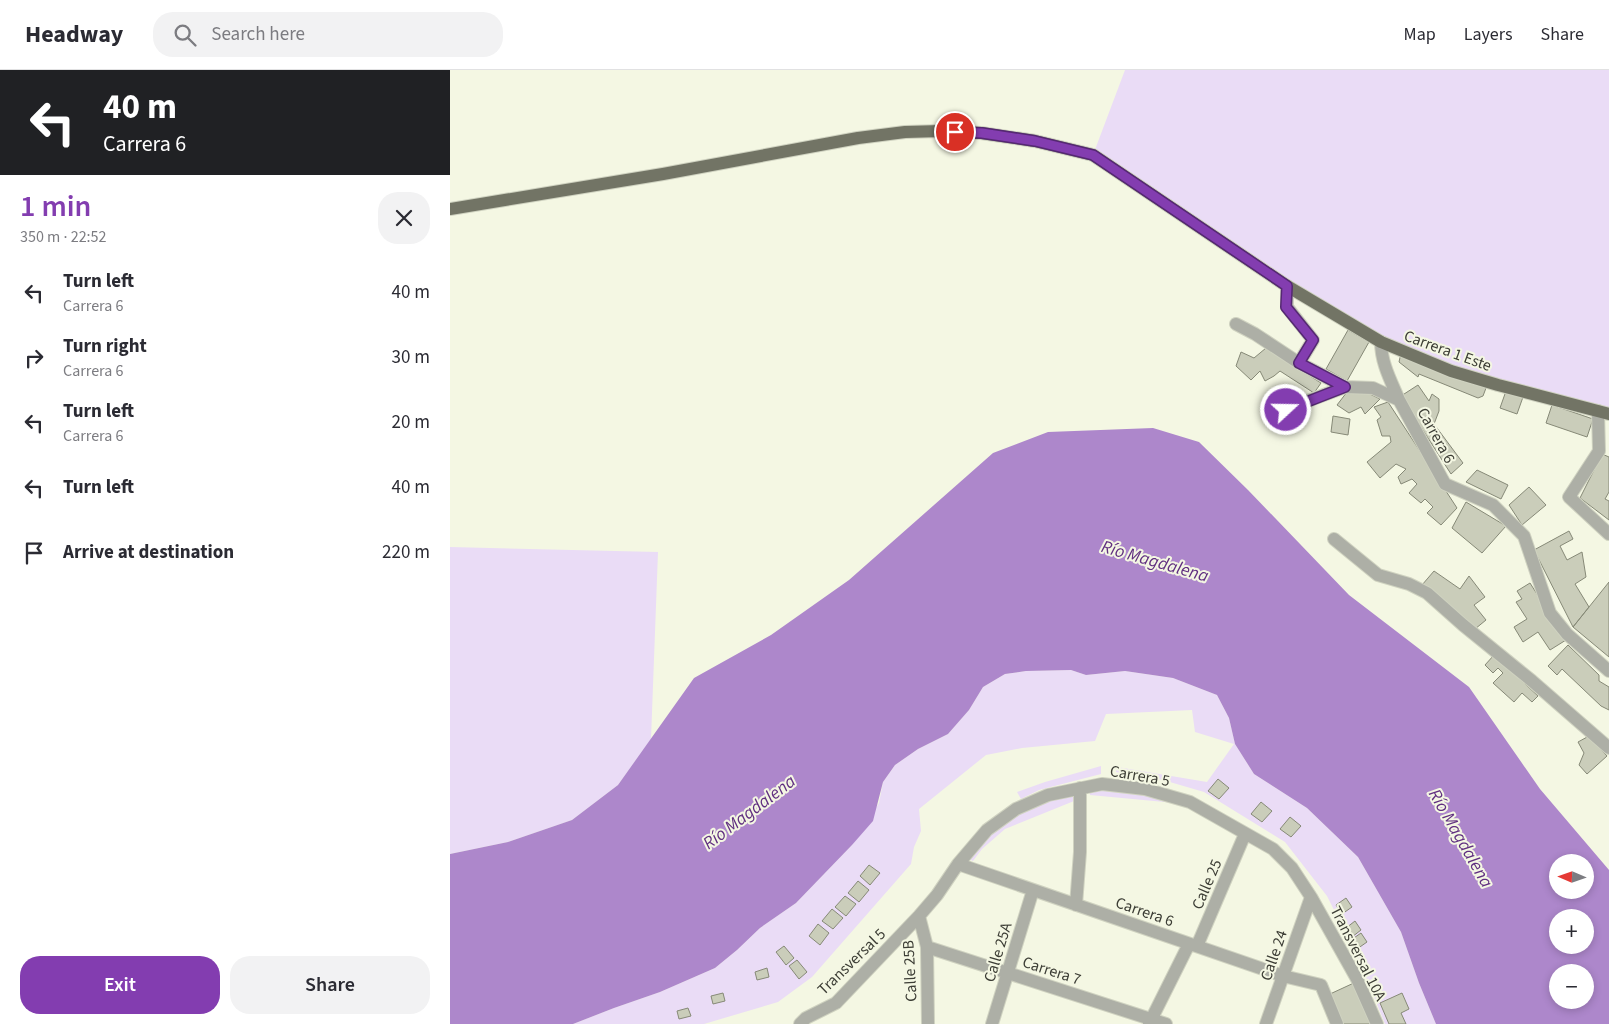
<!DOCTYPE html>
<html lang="en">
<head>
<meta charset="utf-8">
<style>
  body { margin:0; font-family:"Source Sans 3",sans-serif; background:#f2f2f3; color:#2b2b33; height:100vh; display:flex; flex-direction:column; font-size:19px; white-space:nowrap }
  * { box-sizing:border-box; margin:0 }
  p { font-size:16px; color:#7c7c81 }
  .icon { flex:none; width:28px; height:28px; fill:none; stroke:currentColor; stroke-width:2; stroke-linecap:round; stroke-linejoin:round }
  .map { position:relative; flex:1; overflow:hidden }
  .panel { display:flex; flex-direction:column; background:#fff; width:450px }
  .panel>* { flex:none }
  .hud { background:#202124; color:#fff; overflow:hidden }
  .needle { width:32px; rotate:272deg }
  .controls { position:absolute; left:1099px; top:784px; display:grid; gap:10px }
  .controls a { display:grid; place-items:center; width:45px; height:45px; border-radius:50%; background:#fff; box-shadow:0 2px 8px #0003; font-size:25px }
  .pin { position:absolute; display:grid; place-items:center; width:42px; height:42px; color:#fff; margin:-21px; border:2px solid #fff; border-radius:50%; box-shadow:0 1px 5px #0007 }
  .me { position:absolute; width:55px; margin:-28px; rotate:69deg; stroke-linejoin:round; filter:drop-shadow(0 0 4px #0008) }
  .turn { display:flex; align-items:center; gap:18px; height:105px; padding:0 20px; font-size:22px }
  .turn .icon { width:65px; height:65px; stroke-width:2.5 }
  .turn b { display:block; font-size:35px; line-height:42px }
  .round { display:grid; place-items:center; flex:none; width:52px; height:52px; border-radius:20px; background:#f2f2f3 }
  .headline { display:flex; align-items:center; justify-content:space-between; height:85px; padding:0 20px }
  h1 { font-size:30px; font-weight:600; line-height:38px; color:#833db0 }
  .cta { display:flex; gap:10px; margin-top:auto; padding:10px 20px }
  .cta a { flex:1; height:58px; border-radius:20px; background:#833db0; color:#fff; font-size:20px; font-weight:600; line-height:58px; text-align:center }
  .cta a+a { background:#f2f2f3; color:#2b2b33 }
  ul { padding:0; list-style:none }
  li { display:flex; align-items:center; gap:15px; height:65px; padding:0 20px }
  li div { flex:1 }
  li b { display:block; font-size:19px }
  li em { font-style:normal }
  header { display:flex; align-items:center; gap:30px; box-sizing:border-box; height:70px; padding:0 25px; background:#fff; border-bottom:1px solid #e1e1e2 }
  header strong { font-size:24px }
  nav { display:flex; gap:28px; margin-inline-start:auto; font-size:18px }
  .search { width:350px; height:45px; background:#f2f2f3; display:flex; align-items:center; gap:12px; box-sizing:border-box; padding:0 18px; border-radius:20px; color:#7c7c81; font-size:19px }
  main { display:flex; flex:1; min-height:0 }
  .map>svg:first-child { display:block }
  .green { fill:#eadcf6 }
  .water { fill:#ad87cb; fill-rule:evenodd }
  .building { fill:#cacdba; stroke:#868977 }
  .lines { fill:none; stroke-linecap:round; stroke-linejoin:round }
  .minor-casing { stroke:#cfd2c0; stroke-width:14 }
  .major-casing { stroke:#cfd2c0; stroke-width:14 }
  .minor { stroke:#adafa6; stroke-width:12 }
  .major { stroke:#727465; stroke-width:12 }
  .route-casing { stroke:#552872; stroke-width:12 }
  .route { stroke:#833db0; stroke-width:9 }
  .labels { text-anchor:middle; stroke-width:4; stroke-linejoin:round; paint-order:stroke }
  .street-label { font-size:16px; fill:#3c3d35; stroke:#f4f7e3 }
  .water-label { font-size:18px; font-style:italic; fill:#602f80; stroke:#f4f7e3 }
</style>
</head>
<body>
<header>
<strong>Headway</strong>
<div class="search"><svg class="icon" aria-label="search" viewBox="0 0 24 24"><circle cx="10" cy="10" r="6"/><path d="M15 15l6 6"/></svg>Search here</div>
<nav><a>Map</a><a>Layers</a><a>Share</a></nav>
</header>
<main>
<section class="panel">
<div class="hud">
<div class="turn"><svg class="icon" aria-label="left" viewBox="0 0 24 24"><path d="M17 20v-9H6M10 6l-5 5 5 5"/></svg><div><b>40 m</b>Carrera 6</div></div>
</div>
<div class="headline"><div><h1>1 min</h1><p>350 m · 22:52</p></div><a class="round"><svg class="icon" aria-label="close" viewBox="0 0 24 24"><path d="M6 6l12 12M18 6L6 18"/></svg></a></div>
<ul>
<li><svg class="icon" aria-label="left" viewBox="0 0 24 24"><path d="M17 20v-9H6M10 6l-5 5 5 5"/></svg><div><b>Turn left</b><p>Carrera 6</p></div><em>40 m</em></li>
<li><svg class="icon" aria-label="right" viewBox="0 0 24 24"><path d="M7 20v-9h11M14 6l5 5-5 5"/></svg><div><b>Turn right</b><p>Carrera 6</p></div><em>30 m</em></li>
<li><svg class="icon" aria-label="left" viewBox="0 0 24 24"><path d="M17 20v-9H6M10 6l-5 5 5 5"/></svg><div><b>Turn left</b><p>Carrera 6</p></div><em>20 m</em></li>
<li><svg class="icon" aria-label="left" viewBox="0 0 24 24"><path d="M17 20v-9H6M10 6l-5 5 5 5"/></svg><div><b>Turn left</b></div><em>40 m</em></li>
<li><svg class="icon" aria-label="arrive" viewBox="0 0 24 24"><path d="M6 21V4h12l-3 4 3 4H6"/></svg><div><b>Arrive at destination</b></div><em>220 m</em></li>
</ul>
<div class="cta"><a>Exit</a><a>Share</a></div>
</section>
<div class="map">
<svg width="1159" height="954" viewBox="0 0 1159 954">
  <rect width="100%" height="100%" fill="#f4f7e3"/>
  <path class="green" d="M 675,0 L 1159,0 L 1159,344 L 964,285 L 837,216 L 643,85 Z
    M 0,477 L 208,482 L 201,669 L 168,715 L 122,750 L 58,772 L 0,784 Z
    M 621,600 L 636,605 L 675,601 L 723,608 L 767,625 L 779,648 L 785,674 L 804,704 L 857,738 L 908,787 L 951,862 L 969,913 L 986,954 L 935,954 L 909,890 L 877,826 L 835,772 L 754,722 L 713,710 L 666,702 L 667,697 L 757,712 L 784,674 L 745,662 L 742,640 L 656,644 L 645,671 L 572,678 L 536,685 L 469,739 L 471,761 L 464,777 L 461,794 L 362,907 L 328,932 L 254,954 L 123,954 L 164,938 L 210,922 L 265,898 L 287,880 L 310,858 L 346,833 L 402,775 L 429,733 L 433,712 L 445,695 L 468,679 L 498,664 L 519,640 L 533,617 L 555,604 L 576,601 Z
    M 651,696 L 651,704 L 589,720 L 571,729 L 567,722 L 595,712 Z
    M 639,716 L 678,716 L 736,734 L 640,725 Z
    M 628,720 L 629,729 L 555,759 L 532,779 L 523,791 L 517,788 L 540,763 L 571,743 Z"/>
  <path class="water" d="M 703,358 L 749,372 L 798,420 L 899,525 L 1019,617 L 1090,719 L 1159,800 L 1159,954 L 986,954 L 969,913 L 951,862 L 908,787 L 857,738 L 804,704 L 785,674 L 779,648 L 767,625 L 723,608 L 675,601 L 636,605 L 621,600 L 576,601 L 555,604 L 533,617 L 519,640 L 498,664 L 468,679 L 445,695 L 433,712 L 423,751 L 402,775 L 346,833 L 310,858 L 287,880 L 265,898 L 210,922 L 164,938 L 123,954 L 0,954 L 0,784 L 58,772 L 122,750 L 168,715 L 244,608 L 321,565 L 399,510 L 543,383 L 598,362 ZM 1108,792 L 1135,792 L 1135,820 L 1108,820 ZM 1108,848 L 1135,848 L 1135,875 L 1108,875 ZM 1108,902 L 1135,902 L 1135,930 L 1108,930 Z"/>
  <path class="building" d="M 898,260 L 919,272 L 897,311 L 876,299 Z
    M 816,278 L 871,313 L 864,323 L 830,301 L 824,306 L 815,311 L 810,301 L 801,310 L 786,296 L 791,282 L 804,288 Z
    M 951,283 L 1036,318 L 1033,326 L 1028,328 L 969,304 L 968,307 L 949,292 Z
    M 968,315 L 979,331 L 982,324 L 989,329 L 989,341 L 984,354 L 1013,393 L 1001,404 L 951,326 Z
    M 1056,321 L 1073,327 L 1067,344 L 1050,338 Z
    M 897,322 L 916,322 L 930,329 L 915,344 L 911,337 L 899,343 L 887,335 Z
    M 938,332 L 1007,438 L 991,455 L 977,443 L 983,437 L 975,429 L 971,433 L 959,423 L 967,414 L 962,409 L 951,414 L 948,407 L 956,399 L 946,394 L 930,408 L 917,392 L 941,372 L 940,366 L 932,366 L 927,350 L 931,347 L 924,337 Z
    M 1102,335 L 1143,349 L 1137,367 L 1096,353 Z
    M 883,346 L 900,349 L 898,365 L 881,362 Z
    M 1152,384 L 1159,387 L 1159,422 L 1155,429 L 1159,431 L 1159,450 L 1130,428 Z
    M 1027,400 L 1058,415 L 1051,429 L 1016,412 Z
    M 1079,417 L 1096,435 L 1072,455 L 1059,435 Z
    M 1016,432 L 1056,456 L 1032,483 L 1002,458 Z
    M 1119,461 L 1123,469 L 1110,476 L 1117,490 L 1132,482 L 1136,507 L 1125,514 L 1139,537 L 1123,557 L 1084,480 Z
    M 984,501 L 1010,519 L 1019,506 L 1035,527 L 1024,535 L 1036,550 L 1025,559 L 972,515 Z
    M 1159,512 L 1159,587 L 1123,557 Z
    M 1080,513 L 1116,570 L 1100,580 L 1088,562 L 1073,572 L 1064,557 L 1077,549 L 1066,532 L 1072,529 L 1067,521 Z
    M 1118,575 L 1149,605 L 1149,611 L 1159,617 L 1159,640 L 1151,636 L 1112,599 L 1107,605 L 1098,596 Z
    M 1044,585 L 1088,626 L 1082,632 L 1072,623 L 1064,632 L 1043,613 L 1053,603 L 1048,598 L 1043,603 L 1035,595 Z
    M 1139,666 L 1157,686 L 1137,704 L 1129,695 L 1134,683 L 1128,672 Z
    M 768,709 L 779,718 L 769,729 L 758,721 Z
    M 811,732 L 822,741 L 812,752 L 801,744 Z
    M 840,747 L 851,756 L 841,767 L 830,759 Z
    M 419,795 L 430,803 L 420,815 L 410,806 Z
    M 408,811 L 419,820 L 409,832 L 398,823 Z
    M 395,826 L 406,834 L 396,846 L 385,837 Z
    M 896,828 L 902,837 L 892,844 L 886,835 Z
    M 382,839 L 393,848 L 383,859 L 372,851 Z
    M 905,851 L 911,860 L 902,867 L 896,858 Z
    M 368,854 L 379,863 L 370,875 L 359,866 Z
    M 911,863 L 917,872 L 907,879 L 901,870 Z
    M 334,876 L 344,888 L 336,895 L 326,882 Z
    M 347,890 L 357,902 L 349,909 L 339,896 Z
    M 317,898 L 319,907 L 307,910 L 305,902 Z
    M 906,912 L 924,954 L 893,954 L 880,924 Z
    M 273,923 L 275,931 L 263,934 L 261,926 Z
    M 952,923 L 959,939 L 951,943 L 956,954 L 939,954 L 930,933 Z
    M 238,938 L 241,946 L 229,949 L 227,941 Z"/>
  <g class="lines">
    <g class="minor-casing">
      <path id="minor" d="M 837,216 L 837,237 L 863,270 L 849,293
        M 786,254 L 805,264 L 849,293 L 895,317 L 923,318 L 949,330 L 995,414 L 1043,435 L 1074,466 L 1100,543 L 1117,564 L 1159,601
        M 931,272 C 931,293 941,311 949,330
        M 836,339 L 895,317
        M 1148,341 L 1149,381 L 1119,427 L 1159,464
        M 884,469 L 928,505 L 959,514 L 977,523 L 1013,555 L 1082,611 L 1159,678
        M 508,794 L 833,906 L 871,915 L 887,954
        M 626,835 L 630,782 L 630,718
        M 469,846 L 477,877 L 478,954
        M 747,876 L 795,764
        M 477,877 L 716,954
        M 350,954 L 356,948 L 386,933 L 469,846 L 487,825 L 508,794 L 537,760 L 566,739 L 598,725 L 652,714 L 695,719 L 740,732 L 823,779 L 842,798 L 861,827 L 907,909 L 927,954
        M 542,954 L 583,820
        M 699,954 L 739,874
        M 816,954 L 861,827"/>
    </g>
    <g class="major-casing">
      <path id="major" d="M 0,139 L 213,104 L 408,68 L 455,62 L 491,61 L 531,63 L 585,71 L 643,85 L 837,216 L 931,272 L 1001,301 L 1048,315 L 1159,344"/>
    </g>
    <use href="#minor" class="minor"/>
    <use href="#major" class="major"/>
  </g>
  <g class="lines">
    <g class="route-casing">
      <path id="route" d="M 505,62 L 532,63 L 585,71 L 643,85 L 837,216 L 836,237 L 863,270 L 849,293 L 895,317 L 836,340"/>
    </g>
    <use href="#route" class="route"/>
  </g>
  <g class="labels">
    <g class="street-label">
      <text transform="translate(998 280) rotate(20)" y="6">Carrera 1 Este</text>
      <text transform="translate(987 365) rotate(61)" y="6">Carrera 6</text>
      <text transform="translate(690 705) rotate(10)" y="6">Carrera 5</text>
      <text transform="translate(756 814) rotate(-67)" y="6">Calle 25</text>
      <text transform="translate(695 841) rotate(19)" y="6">Carrera 6</text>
      <text transform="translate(547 882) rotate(-73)" y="6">Calle 25A</text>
      <text transform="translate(909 883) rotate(63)" y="6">Transversal 10A</text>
      <text transform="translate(823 885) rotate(-71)" y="6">Calle 24</text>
      <text transform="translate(401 891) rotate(-44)" y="6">Transversal 5</text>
      <text transform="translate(602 900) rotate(18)" y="6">Carrera 7</text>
      <text transform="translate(459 901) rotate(-93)" y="6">Calle 25B</text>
    </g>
    <g class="water-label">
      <text transform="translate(705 491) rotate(16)" y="6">Río Magdalena</text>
      <text transform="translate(299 742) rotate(-37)" y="6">Río Magdalena</text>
      <text transform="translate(1011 768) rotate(60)" y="6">Río Magdalena</text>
    </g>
  </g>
</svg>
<div class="controls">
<a><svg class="needle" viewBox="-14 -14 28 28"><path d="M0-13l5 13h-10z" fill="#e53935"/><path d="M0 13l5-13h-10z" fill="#7c7c81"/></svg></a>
<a>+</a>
<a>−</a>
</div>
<div class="pin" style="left:505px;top:62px;background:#d93025"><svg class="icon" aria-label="arrive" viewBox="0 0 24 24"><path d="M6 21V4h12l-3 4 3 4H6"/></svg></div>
<svg class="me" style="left:836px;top:340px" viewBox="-20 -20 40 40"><circle r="17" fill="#833db0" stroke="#fff" stroke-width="3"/><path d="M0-11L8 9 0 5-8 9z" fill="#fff"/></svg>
</div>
</main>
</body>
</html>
